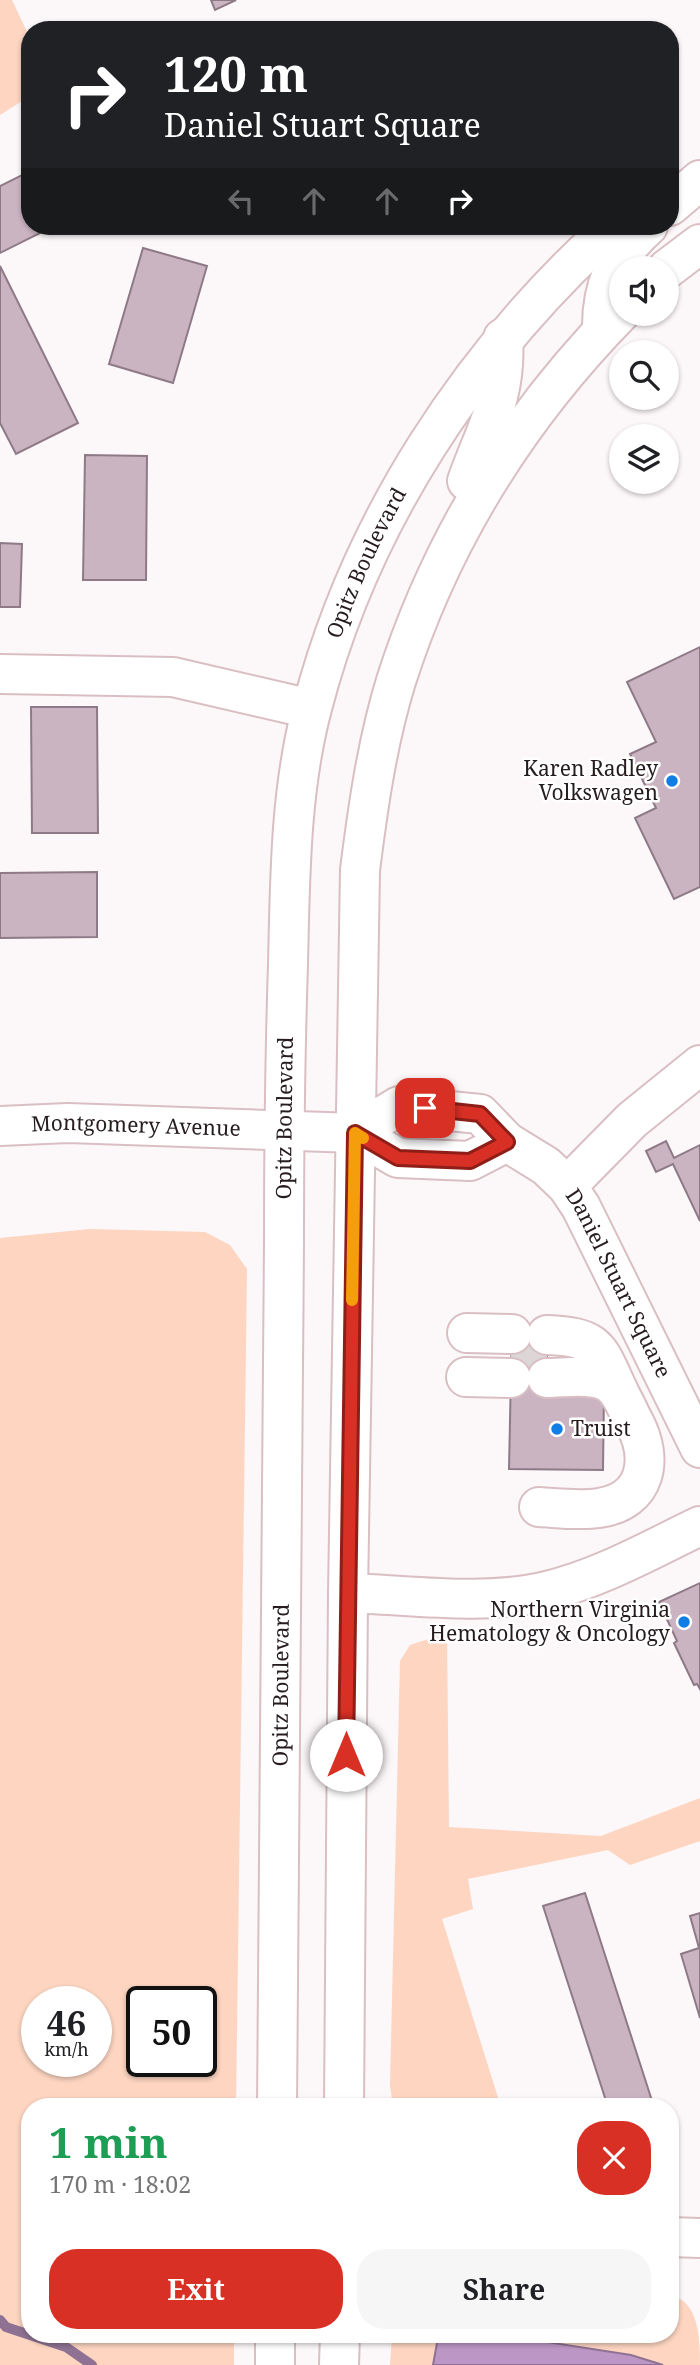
<!DOCTYPE html>
<html lang="en">
<head>
<meta charset="utf-8">
<style>
  body { margin:0; font-family:"Noto Serif",serif; background:#f6f6f6; color:#202124; height:100vh; display:flex; flex-direction:column; font-size:26px; white-space:nowrap }
  * { box-sizing:border-box; margin:0 }
  p { font-size:23px; color:#757577 }
  .icon { flex:none; width:38px; height:38px; fill:none; stroke:currentColor; stroke-width:2; stroke-linecap:round; stroke-linejoin:round }
  .map { position:relative; flex:1; overflow:hidden }
  .drawer { position:absolute; left:21px; top:2098px; width:658px; height:245px; display:flex; flex-direction:column; background:#fff; border-radius:28px; box-shadow:0 2px 5px #0004 }
  .drawer>* { flex:none }
  .guide { position:absolute; left:21px; top:21px; width:658px; height:214px; border-radius:28px; box-shadow:0 2px 5px #0004; background:#202124; color:#fff; overflow:hidden }
  .buttons { position:absolute; left:609px; top:256px; display:grid; gap:14px }
  .buttons a { display:grid; place-items:center; width:70px; height:70px; border-radius:50%; background:#fff; box-shadow:0 2px 5px #0004; font-size:35px }
  .speed { position:absolute; left:21px; top:1986px; display:flex; gap:14px; font-size:35px; font-weight:700; text-align:center }
  .speed>* { display:grid; place-content:center; width:91px; height:91px; border-radius:50%; background:#fff; box-shadow:0 2px 5px #0004; line-height:1 }
  .speed small { font-size:18px; font-weight:400 }
  .speed .limit { border:4px solid #111; border-radius:10px; background:#fff; color:#111 }
  .pin { position:absolute; display:grid; place-items:center; width:60px; height:60px; color:#fff; margin:-30px; border-radius:14px; box-shadow:0 4px 10px #0006 }
  .me { position:absolute; width:77px; margin:-38px; rotate:0deg; stroke-linejoin:round; filter:drop-shadow(0 0 5px #0008) }
  .turn { display:flex; align-items:center; gap:24px; height:147px; padding:0 28px; font-size:32px }
  .turn .icon { width:91px; height:91px; stroke-width:2.5 }
  .turn b { display:block; font-size:49px; line-height:60px }
  .lanes { display:flex; align-items:center; height:66px; padding:0 28px; background:#0003; justify-content:center; gap:35px; direction:ltr }
  .lanes .off { opacity:.35 }
  .round { display:grid; place-items:center; flex:none; width:74px; height:74px; border-radius:28px; background:#f6f6f6 }
  .head { display:flex; align-items:center; justify-content:space-between; height:119px; padding:0 28px }
  h1 { font-size:42px; font-weight:700; line-height:52px; color:#1e9e55 }
  .primary-button { display:flex; gap:14px; margin-top:auto; padding:14px 28px }
  .primary-button a { flex:1; height:80px; border-radius:28px; background:#d93025; color:#fff; font-size:28px; font-weight:700; line-height:80px; text-align:center }
  .primary-button a+a { background:#f6f6f6; color:#202124 }
  .map>svg:first-child { display:block }
  .green { fill:#fdd5c1; fill-rule:evenodd }
  .water { fill:#bc97c5; stroke:#8f7293; stroke-width:2 }
  .lines { fill:none; stroke-linecap:round; stroke-linejoin:round }
  .stream { stroke:#8f7293; stroke-width:10 }
  .building { fill:#cab4c1; stroke:#8e7a86; stroke-width:2 }
  .minor-tunnel { stroke:#dcd6d7; stroke-width:38; stroke-dasharray:38 19; stroke-linecap:butt }
  .minor-casing { stroke:#d9bfc4; stroke-width:42 }
  .major-casing { stroke:#d9bfc4; stroke-width:42 }
  .minor { stroke:#fff; stroke-width:38 }
  .major { stroke:#fff; stroke-width:38 }
  .route-casing { stroke:#8d1f18; stroke-width:18 }
  .route { stroke:#d93025; stroke-width:12 }
  .slow { stroke:#f59e0b; stroke-width:12 }
  .poi-dot { fill:#117ee6; stroke:#fff; stroke-width:2.5 }
  .labels { text-anchor:middle; stroke-width:5; stroke-linejoin:round; paint-order:stroke }
  .street-label { font-size:21px; fill:#261c1e; stroke:#fff }
  .poi-label { font-size:21px; fill:#261c1e; stroke:#fff; text-anchor:end }
</style>
</head>
<body>
<div class="map">
<svg width="700" height="2365" viewBox="0 0 700 2365">
  <rect width="100%" height="100%" fill="#fcf7f8"/>
  <path class="green" d="M 0,0 L 12,0 L 30,38 L 30,96 L 0,115 Z
    M 90,1229 L 205,1232 L 230,1245 L 247,1269 L 236,2107 L 30,2107 L 30,2334 L 234,2335 L 234,2365 L 0,2365 L 0,1238 ZM 96,2002 L 96,2062 L 37,2062 L 37,2002 ZM 201,2002 L 201,2062 L 142,2062 L 142,2002 Z
    M 447,1633 L 449,1827 L 601,1836 L 700,1798 L 700,1841 L 630,1865 L 608,1850 L 468,1879 L 473,1909 L 442,1919 L 501,2107 L 393,2107 L 390,2085 L 400,1661 L 410,1645 Z
    M 670,2296 C 700,2299 700,2343 700,2365 L 390,2365 L 392,2335 L 670,2334 Z"/>
  <path class="water" d="M 444,2335 L 501,2335 L 631,2355 L 663,2365 L 433,2365 L 437,2343 Z"/>
  <g class="lines">
    <path class="stream" d="M 0,2320 L 6,2327 L 66,2347 L 92,2365"/>
  </g>
  <path class="building" d="M 211,0 L 236,0 L 215,10 Z
    M 30,171 L 30,226 L 54,226 L 0,253 L 0,186 Z
    M 143,248 L 207,266 L 173,383 L 109,364 Z
    M 0,266 L 78,423 L 16,454 L 0,423 Z
    M 85,455 L 147,456 L 146,580 L 83,580 Z
    M 0,543 L 22,544 L 20,607 L 0,607 Z
    M 700,647 L 700,887 L 674,899 L 635,818 L 656,808 L 630,754 L 656,742 L 627,682 Z
    M 31,707 L 97,707 L 98,833 L 32,833 Z
    M 97,872 L 97,937 L 0,938 L 0,873 Z
    M 666,1141 L 674,1158 L 700,1145 L 700,1221 L 673,1164 L 656,1172 L 646,1151 Z
    M 512,1325 L 547,1325 L 547,1378 L 604,1390 L 603,1470 L 509,1469 Z
    M 700,1583 L 700,1689 L 697,1684 L 694,1685 L 674,1643 L 677,1641 L 659,1602 Z
    M 585,1893 L 654,2107 L 608,2107 L 543,1906 Z
    M 700,1913 L 700,2018 L 681,1954 L 699,1948 L 690,1916 Z"/>
  <g class="lines">
    <path class="minor-tunnel" d="M 511,1358 L 547,1358"/>
    <g class="minor-casing">
      <g id="minor">
        <path d="M 0,674 L 173,677 L 311,709"/>
        <path id="s1" d="M 0,1126 L 68,1123 L 355,1133 L 398,1158 L 470,1161 L 507,1142"/>
        <path id="s2" d="M 355,1133 L 399,1106 L 480,1114 L 507,1142 L 546,1166 L 567,1186 L 581,1207 L 700,1448"/>
        <path d="M 567,1186 L 632,1120 L 700,1065"/>
        <path d="M 467,1333 L 512,1334"/>
        <path d="M 547,1335 C 600,1337 598,1348 619,1392"/>
        <path d="M 466,1377 L 511,1378"/>
        <path d="M 539,1507 C 558,1508 579,1511 599,1508 C 647,1501 654,1459 634,1422 C 626,1408 621,1389 607,1382 C 591,1373 565,1378 547,1378"/>
        <path d="M 348,1593 C 412,1595 484,1606 547,1591 C 601,1578 650,1550 700,1526"/>
        <path d="M 670,2237 L 700,2238"/>
      </g>
    </g>
    <g class="major-casing">
      <g id="major">
        <path d="M 670,206 L 700,180"/>
        <path d="M 667,269 L 700,244"/>
        <path d="M 602,331 C 601,287 615,255 648,226"/>
        <path d="M 467,481 C 486,428 507,396 503,338"/>
        <path id="s3" d="M 277,2107 C 280,1819 283,1531 284,1242 C 284,1150 285,1057 288,964 C 290,879 290,791 312,708 C 360,522 471,354 613,226"/>
        <path d="M 344,2107 L 348,1593 L 360,870 C 368,807 377,743 396,681 C 441,540 518,417 621,312"/>
        <path d="M 275,2365 L 275,2334"/>
        <path d="M 339,2365 L 340,2334"/>
      </g>
    </g>
    <use href="#minor" class="minor"/>
    <use href="#major" class="major"/>
  </g>
  <g class="lines">
    <g class="route-casing">
      <path id="route" d="M 346,1755 L 355,1133 L 398,1158 L 470,1161 L 507,1142 L 480,1114 L 425,1108"/>
    </g>
    <use href="#route" class="route"/>
    <path class="slow" d="M 352,1300 L 355,1133 L 363,1138"/>
  </g>
  <g class="poi-dot">
    <circle cx="672" cy="781" r="7"/>
    <circle cx="557" cy="1429" r="7"/>
    <circle cx="684" cy="1622" r="7"/>
  </g>
  <g class="labels">
    <g class="street-label">
      <text dy="7" stroke="none"><textPath href="#s3" startOffset="1556">Opitz Boulevard</textPath></text>
      <text dy="7" stroke="none"><textPath href="#s3" startOffset="989">Opitz Boulevard</textPath></text>
      <text dy="7" stroke="none"><textPath href="#s1" startOffset="136">Montgomery Avenue</textPath></text>
      <text dy="7" stroke="none"><textPath href="#s2" startOffset="357">Daniel Stuart Square</textPath></text>
      <text dy="7" stroke="none"><textPath href="#s3" startOffset="422">Opitz Boulevard</textPath></text>
    </g>
    <g class="poi-label">
      <text x="658" y="776">Karen Radley<tspan x="658" dy="24">Volkswagen</tspan></text>
      <text x="571" y="1436" text-anchor="start">Truist</text>
      <text x="670" y="1617">Northern Virginia<tspan x="670" dy="24">Hematology &amp; Oncology</tspan></text>
    </g>
  </g>
</svg>
<div class="buttons">
<a><svg class="icon" aria-label="sound" viewBox="0 0 24 24"><path d="M4 9h4l5-4v14l-5-4H4zM17 9q2 3 0 6"/></svg></a>
<a><svg class="icon" aria-label="search" viewBox="0 0 24 24"><circle cx="10" cy="10" r="6"/><path d="M15 15l6 6"/></svg></a>
<a><svg class="icon" aria-label="layers" viewBox="0 0 24 24"><path d="M12 4l9 5-9 5-9-5zM3 14l9 5 9-5"/></svg></a>
</div>
<div class="speed"><div>46<small>km/h</small></div><div class="limit">50</div></div>
<div class="pin" style="left:425px;top:1108px;background:#d93025"><svg class="icon" aria-label="arrive" viewBox="0 0 24 24"><path d="M6 21V4h12l-3 4 3 4H6"/></svg></div>
<svg class="me" style="left:346px;top:1755px" viewBox="-20 -20 40 40"><circle r="19" fill="#fff"/><path d="M0-13L10 11 0 6-10 11z" fill="#d93025"/></svg>
<div class="guide">
<div class="turn"><svg class="icon" aria-label="right" viewBox="0 0 24 24"><path d="M7 20v-9h11M14 6l5 5-5 5"/></svg><div><b>120 m</b>Daniel Stuart Square</div></div>
<div class="lanes"><svg class="icon off" aria-label="left" viewBox="0 0 24 24"><path d="M17 20v-9H6M10 6l-5 5 5 5"/></svg><svg class="icon off" aria-label="ahead" viewBox="0 0 24 24"><path d="M12 20V5M6 11l6-6 6 6"/></svg><svg class="icon off" aria-label="ahead" viewBox="0 0 24 24"><path d="M12 20V5M6 11l6-6 6 6"/></svg><svg class="icon" aria-label="right" viewBox="0 0 24 24"><path d="M7 20v-9h11M14 6l5 5-5 5"/></svg></div>
</div>
<section class="drawer">
<div class="head"><div><h1>1 min</h1><p>170 m · 18:02</p></div><a class="round" style="background:#d93025;color:#fff"><svg class="icon" aria-label="close" viewBox="0 0 24 24"><path d="M6 6l12 12M18 6L6 18"/></svg></a></div>
<div class="primary-button"><a>Exit</a><a>Share</a></div>
</section>
</div>
</body>
</html>
